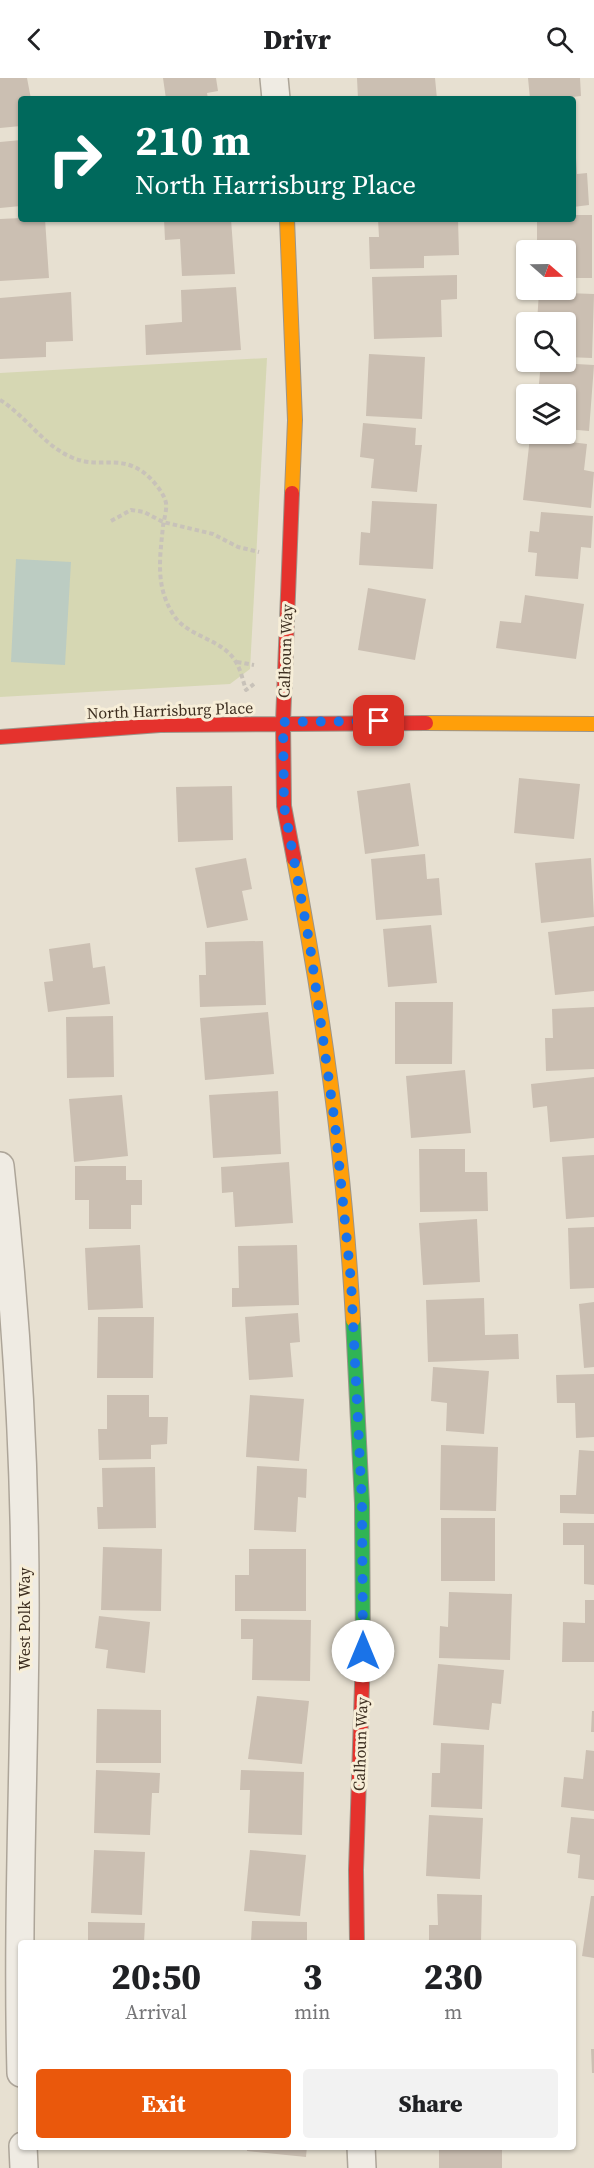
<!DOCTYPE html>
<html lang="en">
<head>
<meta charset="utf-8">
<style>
  body { margin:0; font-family:"Source Serif 4",serif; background:#f2f2f2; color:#202124; height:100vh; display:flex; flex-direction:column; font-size:22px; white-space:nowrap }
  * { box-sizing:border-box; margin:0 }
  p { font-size:20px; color:#757577 }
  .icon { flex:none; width:33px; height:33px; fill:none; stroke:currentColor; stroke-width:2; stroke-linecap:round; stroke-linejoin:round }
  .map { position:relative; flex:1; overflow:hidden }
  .side { position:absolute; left:18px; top:1862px; width:558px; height:210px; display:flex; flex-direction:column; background:#fff; border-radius:6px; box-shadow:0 2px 4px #0004 }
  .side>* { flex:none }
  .banner { position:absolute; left:18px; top:18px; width:558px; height:126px; border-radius:6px; box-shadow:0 2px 4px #0004; background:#00695c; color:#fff; overflow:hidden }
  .needle { width:39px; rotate:110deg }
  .tools { position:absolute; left:516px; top:162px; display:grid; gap:12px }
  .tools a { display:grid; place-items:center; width:60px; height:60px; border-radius:6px; background:#fff; box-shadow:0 2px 4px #0004; font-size:30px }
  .pin { position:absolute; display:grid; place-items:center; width:51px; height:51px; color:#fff; margin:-26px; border-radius:12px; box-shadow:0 3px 9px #0006 }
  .me { position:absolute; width:66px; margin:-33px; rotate:0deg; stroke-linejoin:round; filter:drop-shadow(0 0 4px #0008) }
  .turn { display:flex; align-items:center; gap:21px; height:126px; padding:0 18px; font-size:27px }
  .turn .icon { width:78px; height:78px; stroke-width:2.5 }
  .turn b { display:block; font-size:42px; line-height:51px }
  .eta { display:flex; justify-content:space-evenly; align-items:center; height:102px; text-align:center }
  .eta b { font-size:36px; font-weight:800; line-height:42px }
  .cta { display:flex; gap:12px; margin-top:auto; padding:12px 18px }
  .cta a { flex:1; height:69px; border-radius:6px; background:#ea580c; color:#fff; font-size:24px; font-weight:800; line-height:69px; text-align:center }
  .cta a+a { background:#f2f2f2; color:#202124 }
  header { display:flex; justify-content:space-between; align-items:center; height:78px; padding:0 18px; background:#fff; font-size:27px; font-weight:800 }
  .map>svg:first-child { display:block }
  .green { fill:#d6d7b3 }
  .water { fill:#bcccc2 }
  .building { fill:#cbbfb2 }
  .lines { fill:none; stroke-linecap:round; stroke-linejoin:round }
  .street-casing { stroke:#ada599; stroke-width:30 }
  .fast-casing { stroke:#9c958a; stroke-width:16 }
  .slow-casing { stroke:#9c958a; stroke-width:16 }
  .jam-casing { stroke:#9c958a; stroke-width:16 }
  .path { stroke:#c8c2b9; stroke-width:4; stroke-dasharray:4.5 3; stroke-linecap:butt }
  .street { stroke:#efebe3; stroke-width:27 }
  .fast { stroke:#30b455; stroke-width:14 }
  .slow { stroke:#ff9f0a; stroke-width:14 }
  .jam { stroke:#e5322d; stroke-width:14 }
  .route { stroke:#1a73e8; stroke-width:10; stroke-dasharray:0 18 }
  .labels { text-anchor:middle; stroke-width:6; stroke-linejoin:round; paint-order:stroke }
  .street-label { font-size:16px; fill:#3d2e20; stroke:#f7eed8 }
</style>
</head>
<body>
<header><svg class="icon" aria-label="back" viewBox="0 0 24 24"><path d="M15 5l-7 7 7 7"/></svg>Drivr<svg class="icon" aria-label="search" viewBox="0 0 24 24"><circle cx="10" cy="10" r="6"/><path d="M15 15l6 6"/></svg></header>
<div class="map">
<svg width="594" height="2090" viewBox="0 0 594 2090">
  <rect width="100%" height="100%" fill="#e7e0d1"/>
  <path class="green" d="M 267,280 L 250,591 L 230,606 L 0,619 L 0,295 Z"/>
  <path class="water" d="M 16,481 L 71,484 L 65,587 L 11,584 Z"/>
  <path class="building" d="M 0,0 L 27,0 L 31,21 L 21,21 L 21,48 L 0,50 Z
    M 163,0 L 216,0 L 218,13 L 207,15 L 208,21 L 166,21 Z
    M 357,0 L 435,0 L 437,21 L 358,21 Z
    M 528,0 L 580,0 L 581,18 L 572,19 L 572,21 L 530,21 Z
    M 21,62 L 21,128 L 0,130 L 0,64 Z
    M 575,64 L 577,96 L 587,95 L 589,127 L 573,129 L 573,65 Z
    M 573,137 L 592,137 L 592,200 L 566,200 L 566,172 L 537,172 L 537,141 L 573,141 Z
    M 21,140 L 45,141 L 49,200 L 0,203 L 0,141 Z
    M 164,141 L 231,141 L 235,196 L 182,198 L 180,161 L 165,162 Z
    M 378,141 L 458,141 L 459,177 L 424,178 L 424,190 L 370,191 L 369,159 L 379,159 Z
    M 457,197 L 457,221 L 441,222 L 442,259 L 374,261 L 372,199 Z
    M 236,209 L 241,272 L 146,277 L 145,247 L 182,244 L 181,212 Z
    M 71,214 L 73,263 L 46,264 L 46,279 L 0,281 L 0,220 Z
    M 539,214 L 594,216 L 592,280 L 566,279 L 566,244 L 537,244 Z
    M 369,276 L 425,279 L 422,341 L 366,338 Z
    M 541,284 L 594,287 L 589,353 L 566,351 L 566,316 L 538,316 Z
    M 519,320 L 526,320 L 526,349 L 517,348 Z
    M 363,345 L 416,350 L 415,367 L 422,367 L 417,414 L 371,410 L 374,381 L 360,379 Z
    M 530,359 L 587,366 L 584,392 L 594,394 L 591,430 L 523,422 Z
    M 372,423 L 437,426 L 433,491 L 359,487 L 361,454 L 370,455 Z
    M 541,434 L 593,438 L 591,470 L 581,469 L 578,501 L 535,498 L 537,475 L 528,474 L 530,453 L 539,454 Z
    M 368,510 L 426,521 L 415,582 L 358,572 Z
    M 525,517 L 584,526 L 576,581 L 496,570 L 500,543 L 521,545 Z
    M 519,700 L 580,706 L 574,761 L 514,755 Z
    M 410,705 L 419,768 L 365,776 L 357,713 Z
    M 232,708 L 233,762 L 178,764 L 176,709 Z
    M 425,776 L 427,801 L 439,800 L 442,837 L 376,842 L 371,781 Z
    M 246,780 L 252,811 L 242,813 L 248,842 L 207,850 L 195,790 Z
    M 591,780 L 594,839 L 541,845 L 535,785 Z
    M 431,847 L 437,905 L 388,909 L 383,851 Z
    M 594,848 L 594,913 L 555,917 L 548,854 Z
    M 263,863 L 266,927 L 200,929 L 199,897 L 206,897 L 205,864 Z
    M 90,865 L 93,890 L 105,888 L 110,926 L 48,934 L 44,904 L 53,903 L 49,871 Z
    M 395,924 L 453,924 L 452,986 L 395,986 Z
    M 594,929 L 594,991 L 546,993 L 545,960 L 553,960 L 552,931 Z
    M 268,934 L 274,996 L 205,1002 L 200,940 Z
    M 113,938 L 114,999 L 67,1000 L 66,939 Z
    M 465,992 L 471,1055 L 411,1060 L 406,998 Z
    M 594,999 L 594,1060 L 550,1064 L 547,1028 L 533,1030 L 531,1006 Z
    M 278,1013 L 281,1076 L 213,1080 L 209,1017 Z
    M 122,1017 L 128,1078 L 74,1084 L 69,1021 Z
    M 419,1071 L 465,1071 L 465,1094 L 487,1094 L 488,1133 L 420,1134 Z
    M 594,1077 L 594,1139 L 566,1141 L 562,1079 Z
    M 289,1084 L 293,1145 L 235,1149 L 233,1114 L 222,1115 L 221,1089 Z
    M 75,1088 L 126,1088 L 126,1102 L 142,1102 L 142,1127 L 131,1127 L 131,1151 L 89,1151 L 89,1122 L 75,1122 Z
    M 477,1141 L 480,1204 L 423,1207 L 419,1145 Z
    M 594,1149 L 594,1210 L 570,1211 L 568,1150 Z
    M 140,1167 L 143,1230 L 88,1232 L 85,1170 Z
    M 297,1167 L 299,1227 L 232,1229 L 232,1210 L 239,1210 L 238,1168 Z
    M 484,1220 L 485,1257 L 518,1256 L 519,1281 L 428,1284 L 426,1222 Z
    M 594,1224 L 594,1289 L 584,1290 L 579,1226 Z
    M 298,1235 L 300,1264 L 290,1265 L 293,1299 L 249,1302 L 245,1239 Z
    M 98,1239 L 154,1239 L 153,1300 L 97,1300 Z
    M 433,1289 L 489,1293 L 484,1356 L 446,1353 L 447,1325 L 431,1323 Z
    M 594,1296 L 594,1359 L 576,1360 L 575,1325 L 557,1325 L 556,1297 Z
    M 107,1317 L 149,1317 L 149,1339 L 168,1339 L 167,1366 L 151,1367 L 151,1381 L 99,1382 L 98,1351 L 107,1351 Z
    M 250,1317 L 304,1321 L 299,1383 L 246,1379 Z
    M 441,1367 L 498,1369 L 496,1433 L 440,1432 Z
    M 579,1372 L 594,1373 L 594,1436 L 560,1435 L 560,1417 L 576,1417 Z
    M 257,1388 L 307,1391 L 306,1420 L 298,1419 L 296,1454 L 254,1452 Z
    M 155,1389 L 156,1450 L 98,1451 L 97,1429 L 103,1429 L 102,1390 Z
    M 441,1440 L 495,1440 L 495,1503 L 441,1503 Z
    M 563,1445 L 594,1445 L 594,1507 L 584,1506 L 584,1467 L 563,1467 Z
    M 103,1469 L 162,1471 L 161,1533 L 101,1532 Z
    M 249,1471 L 306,1471 L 306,1533 L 235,1533 L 235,1497 L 249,1497 Z
    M 449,1514 L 512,1516 L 510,1582 L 439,1580 L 440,1548 L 448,1549 Z
    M 585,1522 L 594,1522 L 594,1584 L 562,1584 L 563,1544 L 585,1545 Z
    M 99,1538 L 150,1544 L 145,1595 L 106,1590 L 108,1572 L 95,1570 Z
    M 241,1541 L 311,1542 L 310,1603 L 252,1602 L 253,1561 L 241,1561 Z
    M 438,1586 L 504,1592 L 501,1626 L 492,1625 L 489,1652 L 433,1647 Z
    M 257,1618 L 309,1623 L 302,1686 L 248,1681 Z
    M 97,1631 L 161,1632 L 161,1685 L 96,1685 Z
    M 592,1633 L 594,1633 L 594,1654 L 591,1654 Z
    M 441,1665 L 484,1667 L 482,1731 L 431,1729 L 432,1695 L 440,1695 Z
    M 586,1672 L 594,1673 L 594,1733 L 561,1729 L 564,1699 L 583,1701 Z
    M 96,1692 L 160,1695 L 159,1715 L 152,1715 L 150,1757 L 94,1755 Z
    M 241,1692 L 304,1694 L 302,1757 L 248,1755 L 250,1712 L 240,1712 Z
    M 429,1737 L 483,1740 L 480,1801 L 426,1798 Z
    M 571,1739 L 594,1741 L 594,1802 L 578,1800 L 580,1777 L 567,1775 Z
    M 94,1772 L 145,1774 L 142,1837 L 91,1835 Z
    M 250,1772 L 306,1777 L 300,1838 L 244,1833 Z
    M 437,1816 L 482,1817 L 481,1864 L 429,1864 L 429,1847 L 438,1847 Z
    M 591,1818 L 594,1818 L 594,1880 L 582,1878 Z
    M 252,1843 L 307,1844 L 307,1864 L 251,1864 Z
    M 88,1844 L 145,1845 L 144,1864 L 88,1864 Z
    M 591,1971 L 594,1971 L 594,1995 L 592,1995 Z
    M 247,2068 L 307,2068 L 306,2079 L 247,2073 Z
    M 439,2068 L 502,2068 L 502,2090 L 439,2090 Z"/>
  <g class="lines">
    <g class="street-casing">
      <path id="street" d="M 274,0 L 276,21
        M 0,1088 C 17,1241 26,1394 25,1548 C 24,1697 17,1846 21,1995
        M 23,2068 L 24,2090
        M 361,2068 L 362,2090"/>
    </g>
    <g class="fast-casing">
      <path id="fast" d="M 353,1242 L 362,1425 L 363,1576"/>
    </g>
    <g class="slow-casing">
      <path id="slow" d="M 287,141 L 295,342 L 292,415
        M 426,645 L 594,646
        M 294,781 C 323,932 345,1088 353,1242"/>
    </g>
    <g class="jam-casing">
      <path id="jam" d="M 292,415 L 283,644 L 284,728 L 294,781
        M 0,659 L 160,647 L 426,645
        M 357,1864 L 356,1792 L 363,1576"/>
    </g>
    <path class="path" d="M 0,322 C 26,338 43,367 71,379 C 101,393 123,372 152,402 C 158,409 164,416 166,425 C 167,432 164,441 163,448 C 160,479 155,508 173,536 C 187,560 224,560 237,586 C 241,593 243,603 246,612 L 254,606
      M 111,443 L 131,432 L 144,434 L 163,444 L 213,456 L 238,469 L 259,474
      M 237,584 L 254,587"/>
    <use href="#street" class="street"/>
    <use href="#fast" class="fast"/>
    <use href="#slow" class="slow"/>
    <use href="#jam" class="jam"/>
  </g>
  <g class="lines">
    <path class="route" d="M 363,1573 L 362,1425 L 351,1203 L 335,1046 L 310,868 L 284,728 L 283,644 L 379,643"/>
  </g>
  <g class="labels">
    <g class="street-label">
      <text transform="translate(285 573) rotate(-88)" y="6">Calhoun Way</text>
      <text transform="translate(170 632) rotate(-2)" y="6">North Harrisburg Place</text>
      <text transform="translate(24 1541) rotate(-90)" y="6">West Polk Way</text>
      <text transform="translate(360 1666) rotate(-88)" y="6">Calhoun Way</text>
    </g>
  </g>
</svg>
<div class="tools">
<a><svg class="needle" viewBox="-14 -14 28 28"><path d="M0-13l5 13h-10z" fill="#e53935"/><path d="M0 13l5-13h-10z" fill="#757577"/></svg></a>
<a><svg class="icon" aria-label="search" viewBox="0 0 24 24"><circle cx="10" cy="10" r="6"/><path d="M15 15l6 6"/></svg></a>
<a><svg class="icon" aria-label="layers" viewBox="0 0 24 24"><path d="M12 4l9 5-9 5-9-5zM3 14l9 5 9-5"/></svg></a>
</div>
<div class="pin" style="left:379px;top:643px;background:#d93025"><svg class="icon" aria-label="arrive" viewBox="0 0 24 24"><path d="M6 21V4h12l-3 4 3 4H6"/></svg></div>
<svg class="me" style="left:363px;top:1573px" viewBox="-20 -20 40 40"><circle r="19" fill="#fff"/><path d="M0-13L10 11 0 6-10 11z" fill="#1a73e8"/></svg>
<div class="banner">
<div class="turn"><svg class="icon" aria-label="right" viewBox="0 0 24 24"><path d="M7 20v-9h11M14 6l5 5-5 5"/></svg><div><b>210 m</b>North Harrisburg Place</div></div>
</div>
<section class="side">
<div class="eta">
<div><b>20:50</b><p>Arrival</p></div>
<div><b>3</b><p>min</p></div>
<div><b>230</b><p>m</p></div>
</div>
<div class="cta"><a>Exit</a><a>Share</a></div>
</section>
</div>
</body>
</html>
